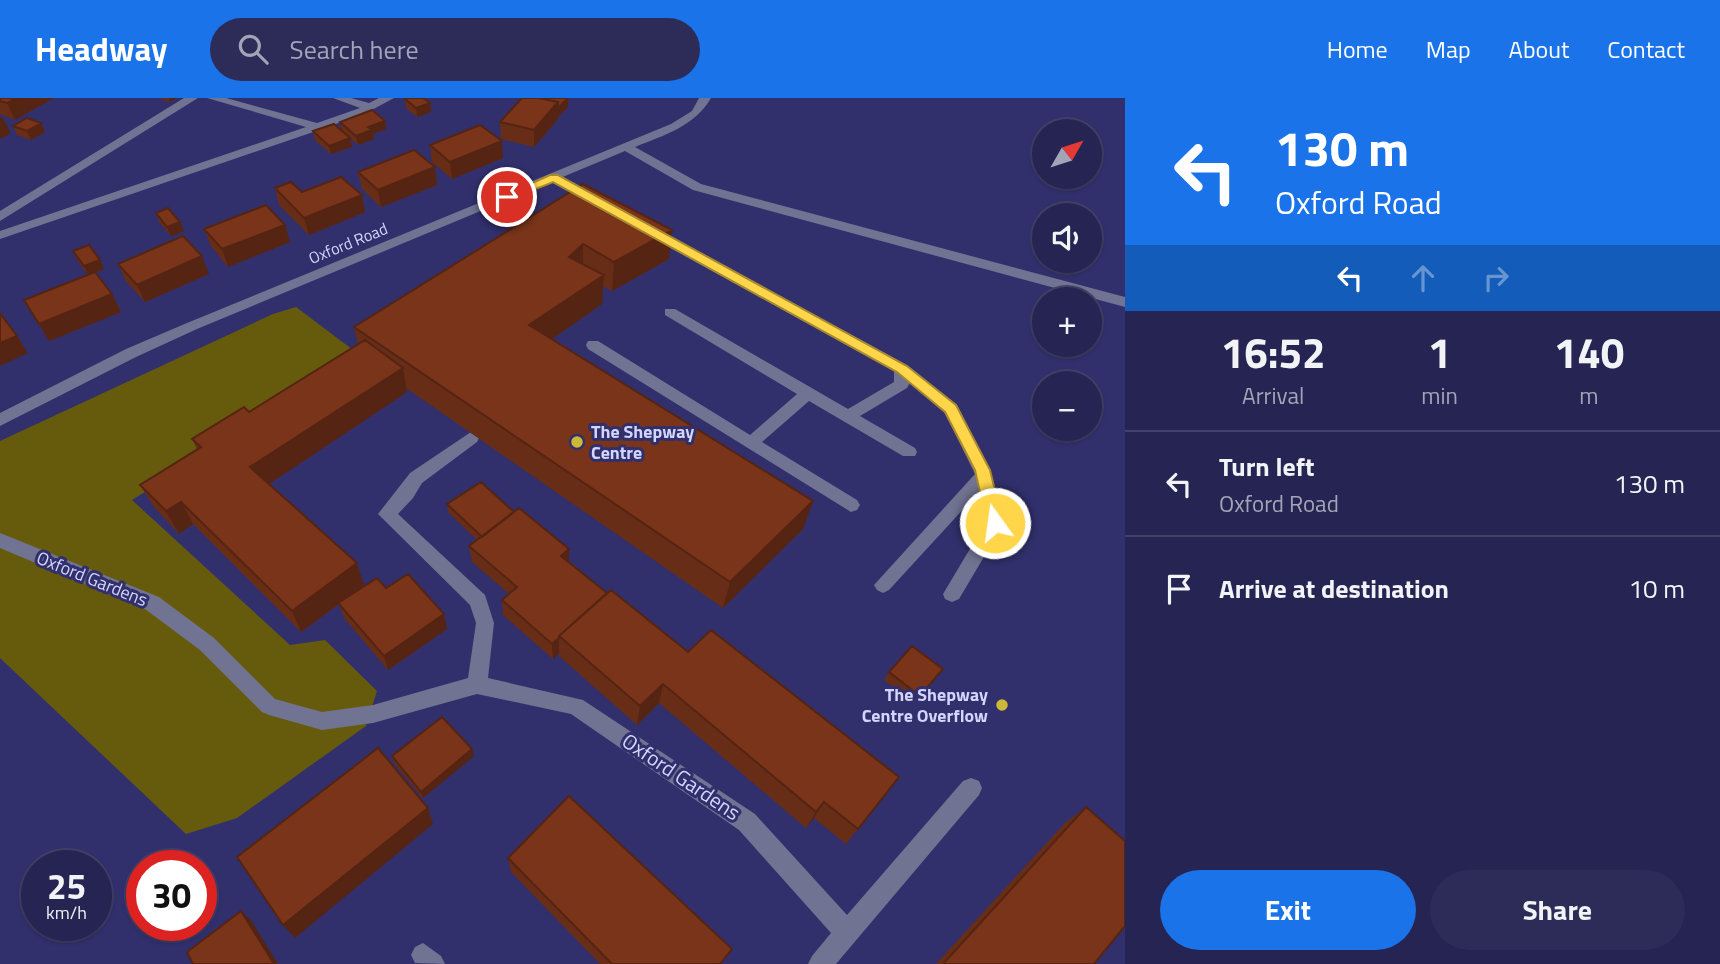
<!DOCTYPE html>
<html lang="en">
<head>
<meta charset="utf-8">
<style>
  body { margin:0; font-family:"Titillium Web",sans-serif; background:#2d2c59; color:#f1f3f6; height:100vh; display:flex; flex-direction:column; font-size:26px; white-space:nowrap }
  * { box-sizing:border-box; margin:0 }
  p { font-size:23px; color:#a3a4b8 }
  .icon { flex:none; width:38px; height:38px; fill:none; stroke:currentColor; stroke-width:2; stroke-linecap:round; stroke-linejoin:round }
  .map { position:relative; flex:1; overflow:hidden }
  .side { display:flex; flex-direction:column; background:#252452; width:595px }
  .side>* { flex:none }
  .top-card { background:#1a73e8; color:#fff; overflow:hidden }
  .needle { width:46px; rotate:51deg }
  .fabs { position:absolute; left:1032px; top:21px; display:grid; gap:14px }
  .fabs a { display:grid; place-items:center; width:70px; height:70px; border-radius:50%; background:#252452; box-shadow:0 2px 5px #0004,0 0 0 2px #424169; font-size:35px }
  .speed { position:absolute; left:21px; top:752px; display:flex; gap:14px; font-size:35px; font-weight:700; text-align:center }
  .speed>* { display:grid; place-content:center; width:91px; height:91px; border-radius:50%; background:#252452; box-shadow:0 2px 5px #0004,0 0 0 2px #424169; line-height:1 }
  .speed small { font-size:18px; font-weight:400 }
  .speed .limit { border:10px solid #d22; background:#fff; color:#111 }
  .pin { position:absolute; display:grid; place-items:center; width:60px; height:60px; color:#fff; margin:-30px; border:4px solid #fff; border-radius:50%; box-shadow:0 2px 7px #0007 }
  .me { position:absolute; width:77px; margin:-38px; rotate:346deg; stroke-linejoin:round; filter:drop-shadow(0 0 5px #0008) }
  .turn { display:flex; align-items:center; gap:24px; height:147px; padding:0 35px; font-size:32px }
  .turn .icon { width:91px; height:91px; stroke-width:2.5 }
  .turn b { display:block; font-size:49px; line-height:60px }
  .lanes { display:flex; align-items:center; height:66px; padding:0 35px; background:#0003; justify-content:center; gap:35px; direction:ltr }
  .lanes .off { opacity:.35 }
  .eta { display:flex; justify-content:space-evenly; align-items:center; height:119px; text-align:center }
  .eta b { font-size:42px; font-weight:700; line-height:49px }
  .primary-button { display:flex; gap:14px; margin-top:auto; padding:14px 35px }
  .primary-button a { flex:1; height:80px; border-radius:42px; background:#1a73e8; color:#fff; font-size:28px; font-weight:700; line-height:80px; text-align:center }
  .primary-button a+a { background:#2d2c59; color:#f1f3f6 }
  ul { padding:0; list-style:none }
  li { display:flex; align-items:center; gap:21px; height:105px; padding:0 35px; border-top:2px solid #424169 }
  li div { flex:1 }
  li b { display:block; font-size:26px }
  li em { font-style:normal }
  header { display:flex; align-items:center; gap:42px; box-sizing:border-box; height:98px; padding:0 35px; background:#1a73e8; color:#fff }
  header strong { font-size:33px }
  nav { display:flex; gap:38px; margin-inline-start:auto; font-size:24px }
  .search { width:490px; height:63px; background:#2d2c59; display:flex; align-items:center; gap:18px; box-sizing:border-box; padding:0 24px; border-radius:38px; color:#a3a4b8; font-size:26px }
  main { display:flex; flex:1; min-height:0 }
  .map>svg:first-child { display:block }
  .green { fill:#665b0d }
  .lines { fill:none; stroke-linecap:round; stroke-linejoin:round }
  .minor { fill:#707391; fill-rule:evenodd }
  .wall { fill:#682d16 }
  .shaded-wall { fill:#552412 }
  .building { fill:#793419; stroke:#552412; stroke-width:2 }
  .route { fill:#ffd54a; stroke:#a68a30; stroke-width:2 }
  .poi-dot { fill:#cdb938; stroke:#31306d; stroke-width:2.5 }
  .labels { text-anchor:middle; stroke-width:6; stroke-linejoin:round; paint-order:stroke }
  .far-street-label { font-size:16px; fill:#d2d6fc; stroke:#31306d }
  .poi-label { font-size:18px; font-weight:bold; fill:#d2d6fc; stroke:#31306d; text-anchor:start }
  .street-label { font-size:18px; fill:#d2d6fc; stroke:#31306d }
  .near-street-label { font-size:21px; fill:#d2d6fc; stroke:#31306d }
</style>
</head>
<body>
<header>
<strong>Headway</strong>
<div class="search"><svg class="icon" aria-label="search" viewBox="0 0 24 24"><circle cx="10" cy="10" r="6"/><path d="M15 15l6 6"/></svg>Search here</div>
<nav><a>Home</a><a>Map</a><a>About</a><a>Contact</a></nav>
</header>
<main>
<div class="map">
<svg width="1125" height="866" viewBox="0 0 1125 866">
  <rect width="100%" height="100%" fill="#31306d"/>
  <path class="green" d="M 296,209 L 361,258 L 132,402 L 290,547 L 325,542 L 377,593 L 366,628 L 237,720 L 186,736 L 0,560 L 0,343 L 273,216 Z"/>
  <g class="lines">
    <path class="minor" d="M 184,0 L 198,0 L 0,123 L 0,113 Z
      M 207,0 L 226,0 L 317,25 L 360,10 L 333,0 L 351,0 L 369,5 L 379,0 L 394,0 L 368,14 L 322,31 L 0,141 L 0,133 L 306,29 Z
      M 699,0 L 711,0 C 694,29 664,37 635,49 L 701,86 L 1125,199 L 1125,209 L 693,92 L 625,53 L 197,231 L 136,259 L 0,328 L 0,315 L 126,251 L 187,225 L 671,26 L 692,13 Z
      M 652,130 L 907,267 L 957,307 L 990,372 L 1004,425 L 959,501 L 952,504 L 945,501 L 943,496 L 986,424 L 979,394 L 889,492 L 883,495 L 877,492 L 874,487 L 975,376 L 945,315 L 910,285 L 907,290 L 860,318 L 915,350 L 917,354 L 915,358 L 903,358 L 809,303 L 762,344 L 857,402 L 860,407 L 857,412 L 851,414 L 588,251 L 586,247 L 588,243 L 598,243 L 750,337 L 797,296 L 665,217 L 665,211 L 675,211 L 848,311 L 894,284 L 894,273 L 647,137 L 647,131 Z
      M 471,334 L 479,340 L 477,344 L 422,385 L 413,400 L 398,416 L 485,497 L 494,525 L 488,580 L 583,602 L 755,716 L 847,817 L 963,683 L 971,680 L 979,683 L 982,690 L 979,697 L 836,866 L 808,866 L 812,858 L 831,835 L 739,732 L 571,616 L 477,596 L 373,625 L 322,632 L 269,617 L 262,614 L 200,552 L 145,511 L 0,450 L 0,435 L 159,499 L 214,540 L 275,601 L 322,614 L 373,607 L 468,580 L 476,525 L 470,507 L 378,416 L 410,375 Z
      M 423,845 L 441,858 L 445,866 L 415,865 L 411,857 L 415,849 Z"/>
  </g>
  <path class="wall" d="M 0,0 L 54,0 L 15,22 L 0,16 Z
    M 158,0 L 177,0 L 170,4 Z
    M 405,1 L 430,5 L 431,14 L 417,19 L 406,10 Z
    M 568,9 L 558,19 L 558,21 L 534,49 L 501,41 L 500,24 Z
    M 385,23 L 386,31 L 373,36 L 374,41 L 358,47 L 350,40 L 352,49 L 331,56 L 315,42 L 313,33 L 342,32 L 340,24 Z
    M 41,25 L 45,34 L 31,42 L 17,37 L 13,28 Z
    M 430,47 L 503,60 L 452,81 L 432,64 Z
    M 358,74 L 437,87 L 381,109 L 362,91 Z
    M 583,86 L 669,161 L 612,193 L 603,188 L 602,206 L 552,241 L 813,403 L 803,431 L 723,510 L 406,290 L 407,294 L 269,386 L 364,487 L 348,498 L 386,490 L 444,516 L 447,531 L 388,572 L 344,520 L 339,506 L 301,534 L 193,426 L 179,436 L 154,409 L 140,387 L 197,351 L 192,341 L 249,314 L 358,246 L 354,229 Z
    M 275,90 L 302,94 L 362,97 L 365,114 L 309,137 L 279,107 Z
    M 156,115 L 184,133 L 171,138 L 159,124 Z
    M 285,127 L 290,144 L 228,169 L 211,148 L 204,131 Z
    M 73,153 L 100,162 L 104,171 L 95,175 L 112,196 L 121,214 L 49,243 L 24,202 L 88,177 L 77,162 Z
    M 118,166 L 209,176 L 145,204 L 126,183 Z
    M 447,406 L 514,414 L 569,465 L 607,495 L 688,554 L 899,679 L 846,746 L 814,720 L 806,730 L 659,605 L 637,627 L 559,558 L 559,555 L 553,561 L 503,517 L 502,502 L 509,496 L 472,464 L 469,448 L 477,442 L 448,414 Z
    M 943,571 L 915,605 L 884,582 L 889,574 Z
    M 392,658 L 474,658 L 423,700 L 394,665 Z
    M 1086,709 L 1094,866 L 936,866 L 1065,725 Z
    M 508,760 L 732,851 L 721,866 L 600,866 L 511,774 Z"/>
  <path class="shaded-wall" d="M 16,0 L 54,0 L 15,22 L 7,5 Z
    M 169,0 L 177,0 L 170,4 Z
    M 568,0 L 568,9 L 558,19 L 558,21 L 534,49 L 534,32 L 558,4 Z
    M 430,5 L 431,14 L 417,19 L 416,10 Z
    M 2,19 L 11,35 L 0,41 L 0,20 Z
    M 385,23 L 386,31 L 373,36 L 374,41 L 358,47 L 356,38 L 368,29 Z
    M 41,25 L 45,34 L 31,42 L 27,33 Z
    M 350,40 L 352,49 L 331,56 L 329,48 Z
    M 502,43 L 503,60 L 452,81 L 450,64 Z
    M 435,69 L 437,87 L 381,109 L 378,92 Z
    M 362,97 L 365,114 L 309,137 L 304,120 Z
    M 180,124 L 184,133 L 171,138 L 167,129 Z
    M 285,127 L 290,144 L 228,169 L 222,151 Z
    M 672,132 L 669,161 L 612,193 L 614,164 Z
    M 583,146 L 583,175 L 569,159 Z
    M 202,158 L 209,176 L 145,204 L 137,187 Z
    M 100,162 L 104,171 L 88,177 L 84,168 Z
    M 604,177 L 602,206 L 530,256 L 529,227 Z
    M 112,196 L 121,214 L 49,243 L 39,226 Z
    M 17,238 L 28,255 L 0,268 L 0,245 Z
    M 403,270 L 407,294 L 260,392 L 250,369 Z
    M 813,403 L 803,431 L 723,510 L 730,484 Z
    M 181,404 L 193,426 L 179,436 L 166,413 Z
    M 569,451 L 569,466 L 561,458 Z
    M 357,465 L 364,487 L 301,534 L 292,513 Z
    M 444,516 L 447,531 L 388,572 L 384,558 Z
    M 559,540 L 559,555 L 553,561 L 552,546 Z
    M 663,586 L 659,605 L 637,627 L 640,608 Z
    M 472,651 L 474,658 L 423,700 L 421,694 Z
    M 824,704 L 814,720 L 806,730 L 816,714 Z
    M 428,710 L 433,726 L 295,840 L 283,827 Z
    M 241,813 L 251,822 L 278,866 L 274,866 Z"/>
  <path class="building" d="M 0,0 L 16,0 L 7,5 L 0,3 Z
    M 408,0 L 423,0 L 430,5 L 416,10 L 405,1 Z
    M 522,0 L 538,0 L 558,4 L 534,32 L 500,24 Z
    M 538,0 L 568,0 L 558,10 L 558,4 Z
    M 372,12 L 385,23 L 368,29 L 372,32 L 356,38 L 340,24 Z
    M 27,20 L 41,25 L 27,33 L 13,28 Z
    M 334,26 L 350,40 L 329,48 L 313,33 Z
    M 480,27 L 502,43 L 450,64 L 430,47 Z
    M 414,52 L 435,69 L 378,92 L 358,74 Z
    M 341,79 L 362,97 L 304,120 L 275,90 L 291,84 L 302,94 Z
    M 583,86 L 672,132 L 614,164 L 583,146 L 569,159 L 604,177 L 529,227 L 813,403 L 730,484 L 354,229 Z
    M 266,107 L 285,127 L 222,151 L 204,131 Z
    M 168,110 L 180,124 L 167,129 L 156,115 Z
    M 183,138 L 202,158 L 137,187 L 118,166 Z
    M 89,147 L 100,162 L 84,168 L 73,153 Z
    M 95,174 L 112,196 L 39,226 L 24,202 Z
    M 0,215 L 17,238 L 0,245 Z
    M 365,242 L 403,270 L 250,369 L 357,465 L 292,513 L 181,404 L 166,413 L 140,387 L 201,349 L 192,341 L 244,309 L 249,314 Z
    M 481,384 L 514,414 L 482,439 L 447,406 Z
    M 519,410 L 569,451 L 561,458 L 607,495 L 559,538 L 559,540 L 552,546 L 502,502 L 517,489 L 469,448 Z
    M 408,476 L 444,516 L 384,558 L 338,505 L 377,480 L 386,490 Z
    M 611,492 L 688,554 L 711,532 L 899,679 L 858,731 L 824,704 L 816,714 L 663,586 L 640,608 L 559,538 Z
    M 912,548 L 943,571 L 920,598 L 889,574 Z
    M 442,619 L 472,651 L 421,694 L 392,658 Z
    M 378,650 L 428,710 L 283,827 L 237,759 Z
    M 569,698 L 732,851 L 720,866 L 612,866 L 508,760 Z
    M 1086,709 L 1125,743 L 1125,828 L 1094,866 L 943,866 Z
    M 241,813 L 274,866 L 193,866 L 187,854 Z"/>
  <path class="route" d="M 550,77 L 558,77 L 907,268 L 956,307 L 990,372 L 1003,425 L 1001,429 L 995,431 L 987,425 L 975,372 L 945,314 L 897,274 L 553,84 L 511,101 L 501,99 Z"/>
  <g class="poi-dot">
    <circle cx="577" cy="344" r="7"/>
    <circle cx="1002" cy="607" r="7"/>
  </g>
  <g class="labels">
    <g class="far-street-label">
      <text transform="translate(348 145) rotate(-22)" y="6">Oxford Road</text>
    </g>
    <g class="poi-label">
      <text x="591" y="340">The Shepway<tspan x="591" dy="21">Centre</tspan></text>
      <text x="988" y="603" text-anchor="end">The Shepway<tspan x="988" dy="21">Centre Overflow</tspan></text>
    </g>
    <g class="street-label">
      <text transform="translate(92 481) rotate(22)" y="6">Oxford Gardens</text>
    </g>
    <g class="near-street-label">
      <text transform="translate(681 679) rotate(34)" y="7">Oxford Gardens</text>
    </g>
  </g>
</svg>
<div class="fabs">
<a><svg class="needle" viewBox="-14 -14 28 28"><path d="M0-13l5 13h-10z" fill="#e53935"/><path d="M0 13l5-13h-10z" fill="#a3a4b8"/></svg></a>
<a><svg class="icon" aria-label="sound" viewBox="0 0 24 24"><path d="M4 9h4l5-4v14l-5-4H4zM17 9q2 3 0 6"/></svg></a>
<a>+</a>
<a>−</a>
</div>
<div class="speed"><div>25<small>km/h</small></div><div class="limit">30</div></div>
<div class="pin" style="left:507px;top:99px;background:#d93025"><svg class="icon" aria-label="arrive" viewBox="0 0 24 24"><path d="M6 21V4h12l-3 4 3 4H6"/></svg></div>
<svg class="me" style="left:995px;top:425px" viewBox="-20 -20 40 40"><circle r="17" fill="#ffd54a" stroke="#fff" stroke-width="3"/><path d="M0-11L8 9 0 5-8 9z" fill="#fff"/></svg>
</div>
<section class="side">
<div class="top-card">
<div class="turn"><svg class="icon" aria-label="left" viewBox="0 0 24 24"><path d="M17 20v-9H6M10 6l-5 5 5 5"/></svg><div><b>130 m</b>Oxford Road</div></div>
<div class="lanes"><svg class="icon" aria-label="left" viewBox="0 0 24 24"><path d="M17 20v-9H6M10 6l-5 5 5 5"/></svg><svg class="icon off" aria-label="ahead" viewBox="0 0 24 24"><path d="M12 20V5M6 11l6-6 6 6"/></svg><svg class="icon off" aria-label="right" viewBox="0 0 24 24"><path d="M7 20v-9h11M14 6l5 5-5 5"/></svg></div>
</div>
<div class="eta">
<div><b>16:52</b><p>Arrival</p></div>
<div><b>1</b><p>min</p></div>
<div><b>140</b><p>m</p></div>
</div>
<ul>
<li><svg class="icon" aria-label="left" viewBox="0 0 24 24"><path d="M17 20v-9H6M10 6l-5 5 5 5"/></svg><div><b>Turn left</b><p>Oxford Road</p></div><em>130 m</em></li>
<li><svg class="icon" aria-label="arrive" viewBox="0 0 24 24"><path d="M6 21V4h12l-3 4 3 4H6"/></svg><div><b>Arrive at destination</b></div><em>10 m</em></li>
</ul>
<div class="primary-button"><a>Exit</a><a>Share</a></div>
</section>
</main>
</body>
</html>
